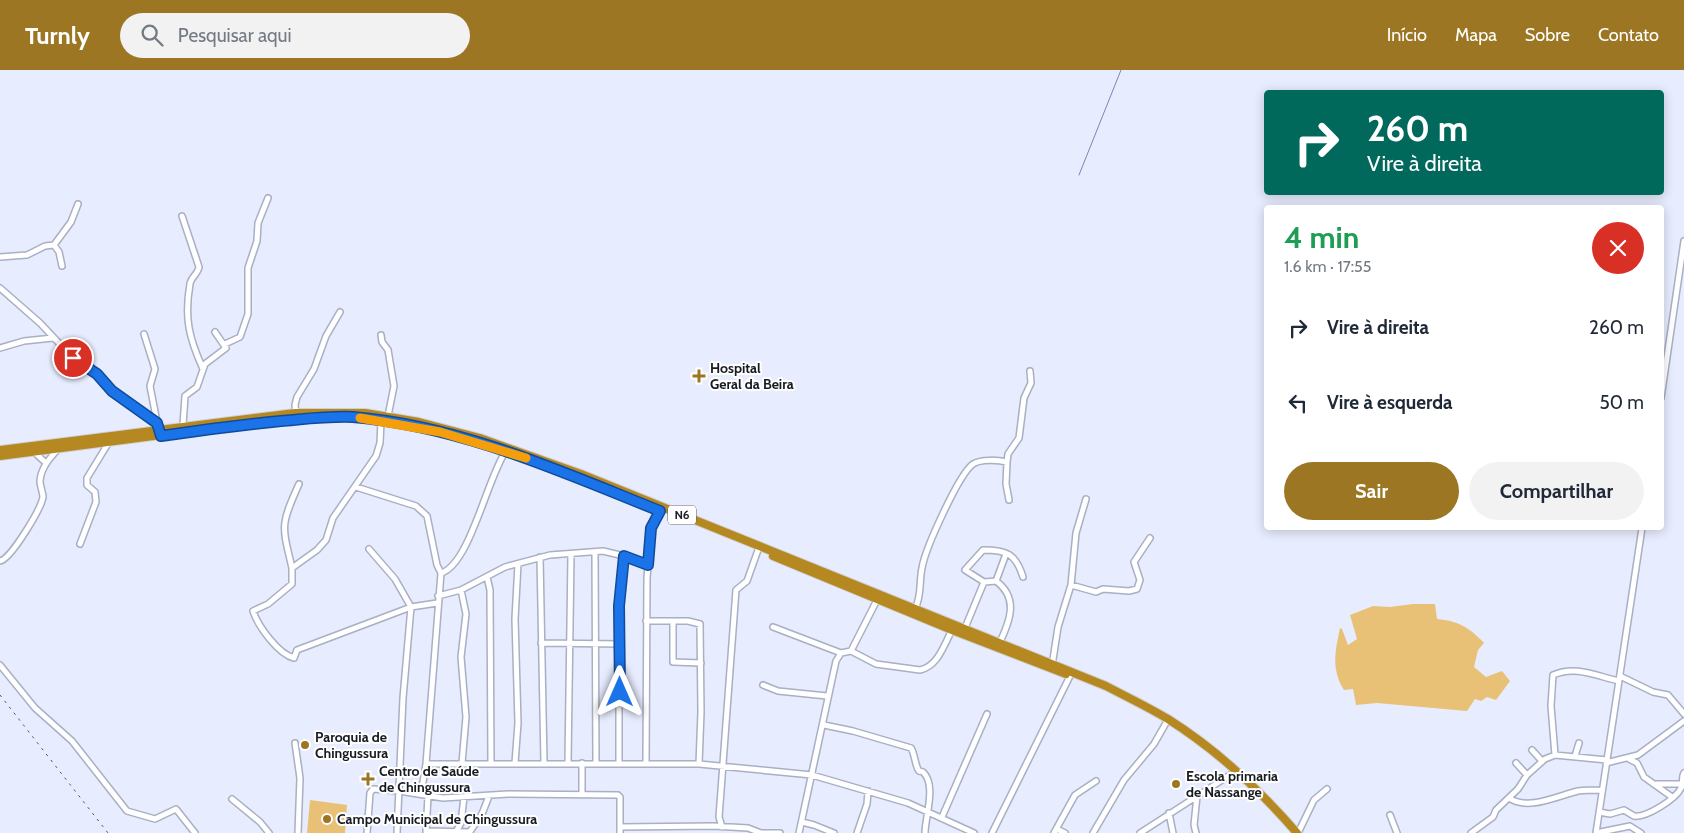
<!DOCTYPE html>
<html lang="pt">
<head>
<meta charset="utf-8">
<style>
  body { margin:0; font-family:Cabin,sans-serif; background:#f2f2f3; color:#1f2937; height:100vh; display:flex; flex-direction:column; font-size:19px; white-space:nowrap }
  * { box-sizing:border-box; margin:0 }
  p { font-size:16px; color:#747a83 }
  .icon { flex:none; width:28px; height:28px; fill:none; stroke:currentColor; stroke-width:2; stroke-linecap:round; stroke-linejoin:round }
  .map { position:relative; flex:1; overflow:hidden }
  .drawer { position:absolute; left:1264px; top:135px; width:400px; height:325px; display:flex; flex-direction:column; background:#fff; border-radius:5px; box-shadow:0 2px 12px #0003 }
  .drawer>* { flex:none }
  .hud { position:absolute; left:1264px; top:20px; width:400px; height:105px; border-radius:5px; box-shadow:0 2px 12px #0003; background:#00695c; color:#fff; overflow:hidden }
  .pin { position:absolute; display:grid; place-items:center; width:42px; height:42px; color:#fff; margin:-21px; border:2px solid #fff; border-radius:50%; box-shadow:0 1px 5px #0007 }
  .me { position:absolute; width:55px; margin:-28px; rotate:0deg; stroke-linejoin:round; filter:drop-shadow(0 0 4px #0008) }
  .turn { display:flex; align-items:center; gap:18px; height:105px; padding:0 20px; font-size:22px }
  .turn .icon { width:65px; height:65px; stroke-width:2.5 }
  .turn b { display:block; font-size:35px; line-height:42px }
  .round { display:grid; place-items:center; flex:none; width:52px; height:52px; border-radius:26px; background:#f2f2f3 }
  .head { display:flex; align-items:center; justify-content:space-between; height:85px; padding:0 20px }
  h1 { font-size:30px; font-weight:700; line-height:38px; color:#1e9e55 }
  .button { display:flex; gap:10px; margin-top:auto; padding:10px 20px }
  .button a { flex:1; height:58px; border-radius:30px; background:#9c7623; color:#fff; font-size:20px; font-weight:700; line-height:58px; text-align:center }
  .button a+a { background:#f2f2f3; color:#1f2937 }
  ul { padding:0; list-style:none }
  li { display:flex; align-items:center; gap:15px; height:75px; padding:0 20px }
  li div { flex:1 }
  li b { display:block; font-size:19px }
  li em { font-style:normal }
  header { display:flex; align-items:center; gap:30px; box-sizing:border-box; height:70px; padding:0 25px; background:#9c7623; color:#fff }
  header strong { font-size:24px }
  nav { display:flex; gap:28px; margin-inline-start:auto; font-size:18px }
  .search { width:350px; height:45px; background:#f2f2f3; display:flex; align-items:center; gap:12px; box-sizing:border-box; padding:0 18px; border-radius:28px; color:#747a83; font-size:19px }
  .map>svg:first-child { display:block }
  .green { fill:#e8c176 }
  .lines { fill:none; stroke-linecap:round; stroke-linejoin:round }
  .stream { stroke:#7a86b5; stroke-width:1 }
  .minor-casing { stroke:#a9afc4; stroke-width:8 }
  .highway-casing { stroke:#d1d1d3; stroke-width:10 }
  .minor { stroke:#fff; stroke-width:5 }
  .highway { stroke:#b58821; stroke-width:8 }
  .rail { stroke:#535661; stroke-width:1; stroke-dasharray:2.5 5; stroke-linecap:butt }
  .route-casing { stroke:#114b97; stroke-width:12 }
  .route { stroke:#1a73e8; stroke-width:9 }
  .slow { stroke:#f59e0b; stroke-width:9 }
  .poi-dot { fill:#9c7623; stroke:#fff; stroke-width:2 }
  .labels { text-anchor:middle; stroke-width:4; stroke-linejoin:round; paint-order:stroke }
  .shield { fill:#fff; stroke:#5e5f65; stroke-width:1 }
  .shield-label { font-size:12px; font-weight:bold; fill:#191b23 }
  .poi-label { font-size:14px; font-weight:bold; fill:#191b23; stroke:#fff; text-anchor:start }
</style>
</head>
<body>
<header>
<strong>Turnly</strong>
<div class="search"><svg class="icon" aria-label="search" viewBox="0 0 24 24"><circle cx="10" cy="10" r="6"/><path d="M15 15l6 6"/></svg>Pesquisar aqui</div>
<nav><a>Início</a><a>Mapa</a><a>Sobre</a><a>Contato</a></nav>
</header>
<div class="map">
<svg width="1684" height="763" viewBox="0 0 1684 763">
  <rect width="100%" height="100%" fill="#e7ecfe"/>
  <path class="green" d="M 1413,534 L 1435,534 L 1437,549 C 1458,551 1469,557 1484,573 L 1478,580 L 1474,597 L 1486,607 L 1502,601 L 1510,611 L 1496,630 L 1487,627 L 1481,631 L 1475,629 L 1467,641 L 1377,633 L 1356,635 L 1353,619 L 1344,620 C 1331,599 1335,582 1340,558 L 1342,559 L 1348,575 L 1357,569 L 1350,545 L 1373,536 L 1390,537 Z
    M 310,730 L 347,735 L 345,763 L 307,763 Z"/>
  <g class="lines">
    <path class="stream" d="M 1079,105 L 1121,0"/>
    <g class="minor-casing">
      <path id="minor" d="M 182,146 L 199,197 C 198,204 191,207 190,214 C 184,248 189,268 203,299
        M 54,175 L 59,182 L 62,196
        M 0,187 L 27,185 L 45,176 L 54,175 L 71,152 L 78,134
        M 0,218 L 40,253 L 73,288 L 97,304 L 112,321 L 157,353 L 159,361
        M 144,264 L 155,299 L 150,316 L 157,352
        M 381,265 L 382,272 L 388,280 L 394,316 L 388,346
        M 225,274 L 240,267 L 248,244 L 248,198 L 257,171 L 258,153 L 268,128
        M 0,278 L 24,271 L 53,268
        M 1661,328 L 1684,171
        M 296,344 L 295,335 L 297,327 L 314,299 L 326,266 L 340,242
        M 381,351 L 380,373 L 376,386 L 333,448 L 326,470 L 317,480 L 292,498 L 292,514 L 268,534 L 253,541 C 258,556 278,584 294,588 L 297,580 L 411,537 L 437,533
        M 183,355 L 185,326 L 197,317 L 205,294 L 226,278 L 215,262
        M 34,382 L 46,393
        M 356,417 L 416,436 L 427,446 L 437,495 L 441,503 L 426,694 L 421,724
        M 1009,430 L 1006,414 L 1007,392 L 1008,384 L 1019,368 L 1024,328 L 1031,313 L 1030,301
        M 80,474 L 96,432 L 95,422 L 87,415 L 87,408 L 109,372
        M 369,479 L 395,509 L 411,537 L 403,628 L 397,763
        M 595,482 L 596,693
        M 540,487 L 544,693
        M 0,491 C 11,489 41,439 43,427 C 43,422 40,417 40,411 C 41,397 51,387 59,378
        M 292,498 C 282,455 280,456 299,414
        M 441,503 C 470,495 488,405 506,381
        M 487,507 L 490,520 L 491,693
        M 996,511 C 1019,528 1010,551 1000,572
        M 984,512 L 965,500 L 983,480 C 1007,480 1016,484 1023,507
        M 1071,515 L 1096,522 L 1103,519 L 1129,521 L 1137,519 L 1140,510 L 1134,492 L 1150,468
        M 461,520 L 466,544 L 461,587 L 466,647 L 462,693
        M 438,526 L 461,520 L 505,497 L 550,485 L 603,481 L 624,486 L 648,495
        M 915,539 C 922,525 919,512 922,498 C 925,479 959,404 973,394 C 981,389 998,390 1007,392
        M 646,551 L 688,551 L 700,554 L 701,642 L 699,694
        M 673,551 L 673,592 L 701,593
        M 773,557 L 841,583
        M 965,558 L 984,512 L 996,511 L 1006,484
        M 541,573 L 620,574
        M 851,581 L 876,594 L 920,600 C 938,596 944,575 952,560
        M 0,595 L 35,638 L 72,671 L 127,741 L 155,749 L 176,739 L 195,763
        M 1052,596 L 1058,557 L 1071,515 L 1076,463 L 1086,429
        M 1620,606 L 1653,622 L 1668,625 L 1684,644
        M 763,615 L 778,621 L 827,626
        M 824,655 L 853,661 L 911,678 C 915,684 915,696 919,701 C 920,702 922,701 923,702 C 937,715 925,747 925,763
        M 295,673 L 300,708 L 298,763
        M 1532,680 L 1542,691
        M 1555,685 L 1551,636 L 1553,605 C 1576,595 1596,606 1619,611
        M 1575,686 L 1579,673
        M 1629,689 L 1637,693 L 1644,707 L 1672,727
        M 568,692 L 571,485
        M 515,693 L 518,653 L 515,549 L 518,494
        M 619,693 L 619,536 L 624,486
        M 646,693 L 647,508 L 651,458 L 660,441
        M 1516,693 L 1527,705
        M 1606,693 L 1638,685 L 1684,651
        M 426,694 L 699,694 L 812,705 L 908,733 L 974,763
        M 1656,714 L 1682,714
        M 582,725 L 582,693
        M 1509,728 C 1528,741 1557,726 1578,721 C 1586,720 1594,720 1602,720
        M 232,729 L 260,752 L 269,763
        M 1599,742 L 1610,744 L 1624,740 L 1634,746 C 1646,748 1676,729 1681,718 C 1684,714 1681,708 1684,703
        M 1169,743 L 1173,763
        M 1390,745 L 1397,763
        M 942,747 L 987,644
        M 802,752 L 814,755 L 834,763
        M 722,757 L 719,747 L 736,520 L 747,511 L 758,480
        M 1057,759 L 1065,763
        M 457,760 L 461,753 L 464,727
        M 426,761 L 470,762
        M 367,763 L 370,723 L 373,719 L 399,721 L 443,728 L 508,724 L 618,725 L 620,727 L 620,757
        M 426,763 L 428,726
        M 469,763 L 482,744 L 489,726
        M 620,763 L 620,757 L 713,756 L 748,758 L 761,763 L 780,763
        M 799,763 L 836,591 L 841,583 L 851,581 L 877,530
        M 857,763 L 867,734 L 868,721
        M 992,763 L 1070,606
        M 1054,763 L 1075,725 L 1096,711
        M 1093,763 L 1124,710 L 1154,674 L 1166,653
        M 1140,763 L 1233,703
        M 1196,763 L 1194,755 L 1197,726
        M 1298,763 L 1314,730 L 1327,719
        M 1471,763 L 1493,747 L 1496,740 L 1518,719 L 1527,705 L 1545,689 L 1555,685 L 1607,690
        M 1641,763 L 1630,756 L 1596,763 L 1642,458"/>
    </g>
    <g class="highway-casing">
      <path id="highway" d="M 0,380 L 295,343 L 365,343 L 419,352 L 480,368 L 581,404 L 1106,616 C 1127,627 1148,637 1168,649 C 1217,680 1259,719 1297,763
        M 0,386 L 230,356 L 314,348 L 352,347 L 427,359
        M 773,486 L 952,560 L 1066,604"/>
    </g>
    <use href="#minor" class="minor"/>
    <use href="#highway" class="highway"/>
    <path class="rail" d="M 0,625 L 108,763"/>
  </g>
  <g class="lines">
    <g class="route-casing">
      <path id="route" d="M 73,288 L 97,304 L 112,321 L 157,353 L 161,366 C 201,360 241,355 281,351 C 305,349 329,346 353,347 C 461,356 560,401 660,441 L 651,458 L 648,495 L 624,486 L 619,536 L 620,622"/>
    </g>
    <use href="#route" class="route"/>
    <path class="slow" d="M 360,348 L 440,362 L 526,388"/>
  </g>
  <g class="poi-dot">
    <path d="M696.5 298.5h5v5h5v5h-5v5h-5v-5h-5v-5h5z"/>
    <circle cx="305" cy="675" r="5"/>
    <path d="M365.5 701.5h5v5h5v5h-5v5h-5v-5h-5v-5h5z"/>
    <circle cx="1176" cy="714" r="5"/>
    <circle cx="327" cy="749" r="5"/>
  </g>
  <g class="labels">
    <rect class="shield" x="668" y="435.5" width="28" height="19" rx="4"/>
    <g class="shield-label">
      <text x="682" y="449">N6</text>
    </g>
    <g class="poi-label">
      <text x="710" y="303">Hospital<tspan x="710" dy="16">Geral da Beira</tspan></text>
      <text x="315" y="672">Paroquia de<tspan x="315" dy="16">Chingussura</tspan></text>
      <text x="379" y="706">Centro de Saúde<tspan x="379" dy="16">de Chingussura</tspan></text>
      <text x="1186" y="711">Escola primaria<tspan x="1186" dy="16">de Nassange</tspan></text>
      <text x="337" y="754">Campo Municipal de Chingussura</text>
    </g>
  </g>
</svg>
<div class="pin" style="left:73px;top:288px;background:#d93025"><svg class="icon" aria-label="arrive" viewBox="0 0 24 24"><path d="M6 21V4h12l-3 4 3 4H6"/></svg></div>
<svg class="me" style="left:620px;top:622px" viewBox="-20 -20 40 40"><path d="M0-17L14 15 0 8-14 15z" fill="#1a73e8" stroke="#fff" stroke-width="4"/></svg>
<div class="hud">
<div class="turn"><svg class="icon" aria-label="right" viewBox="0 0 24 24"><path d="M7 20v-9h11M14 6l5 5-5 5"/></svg><div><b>260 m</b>Vire à direita</div></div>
</div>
<section class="drawer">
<div class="head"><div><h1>4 min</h1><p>1.6 km · 17:55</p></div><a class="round" style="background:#d93025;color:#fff"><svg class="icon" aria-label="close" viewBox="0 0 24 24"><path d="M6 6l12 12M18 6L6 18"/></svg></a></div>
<ul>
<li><svg class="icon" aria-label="right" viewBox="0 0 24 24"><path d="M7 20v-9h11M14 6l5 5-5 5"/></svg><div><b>Vire à direita</b></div><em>260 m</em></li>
<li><svg class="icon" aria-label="left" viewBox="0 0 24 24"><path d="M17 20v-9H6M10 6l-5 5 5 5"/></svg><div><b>Vire à esquerda</b></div><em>50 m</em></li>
</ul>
<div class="button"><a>Sair</a><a>Compartilhar</a></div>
</section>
</div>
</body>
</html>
